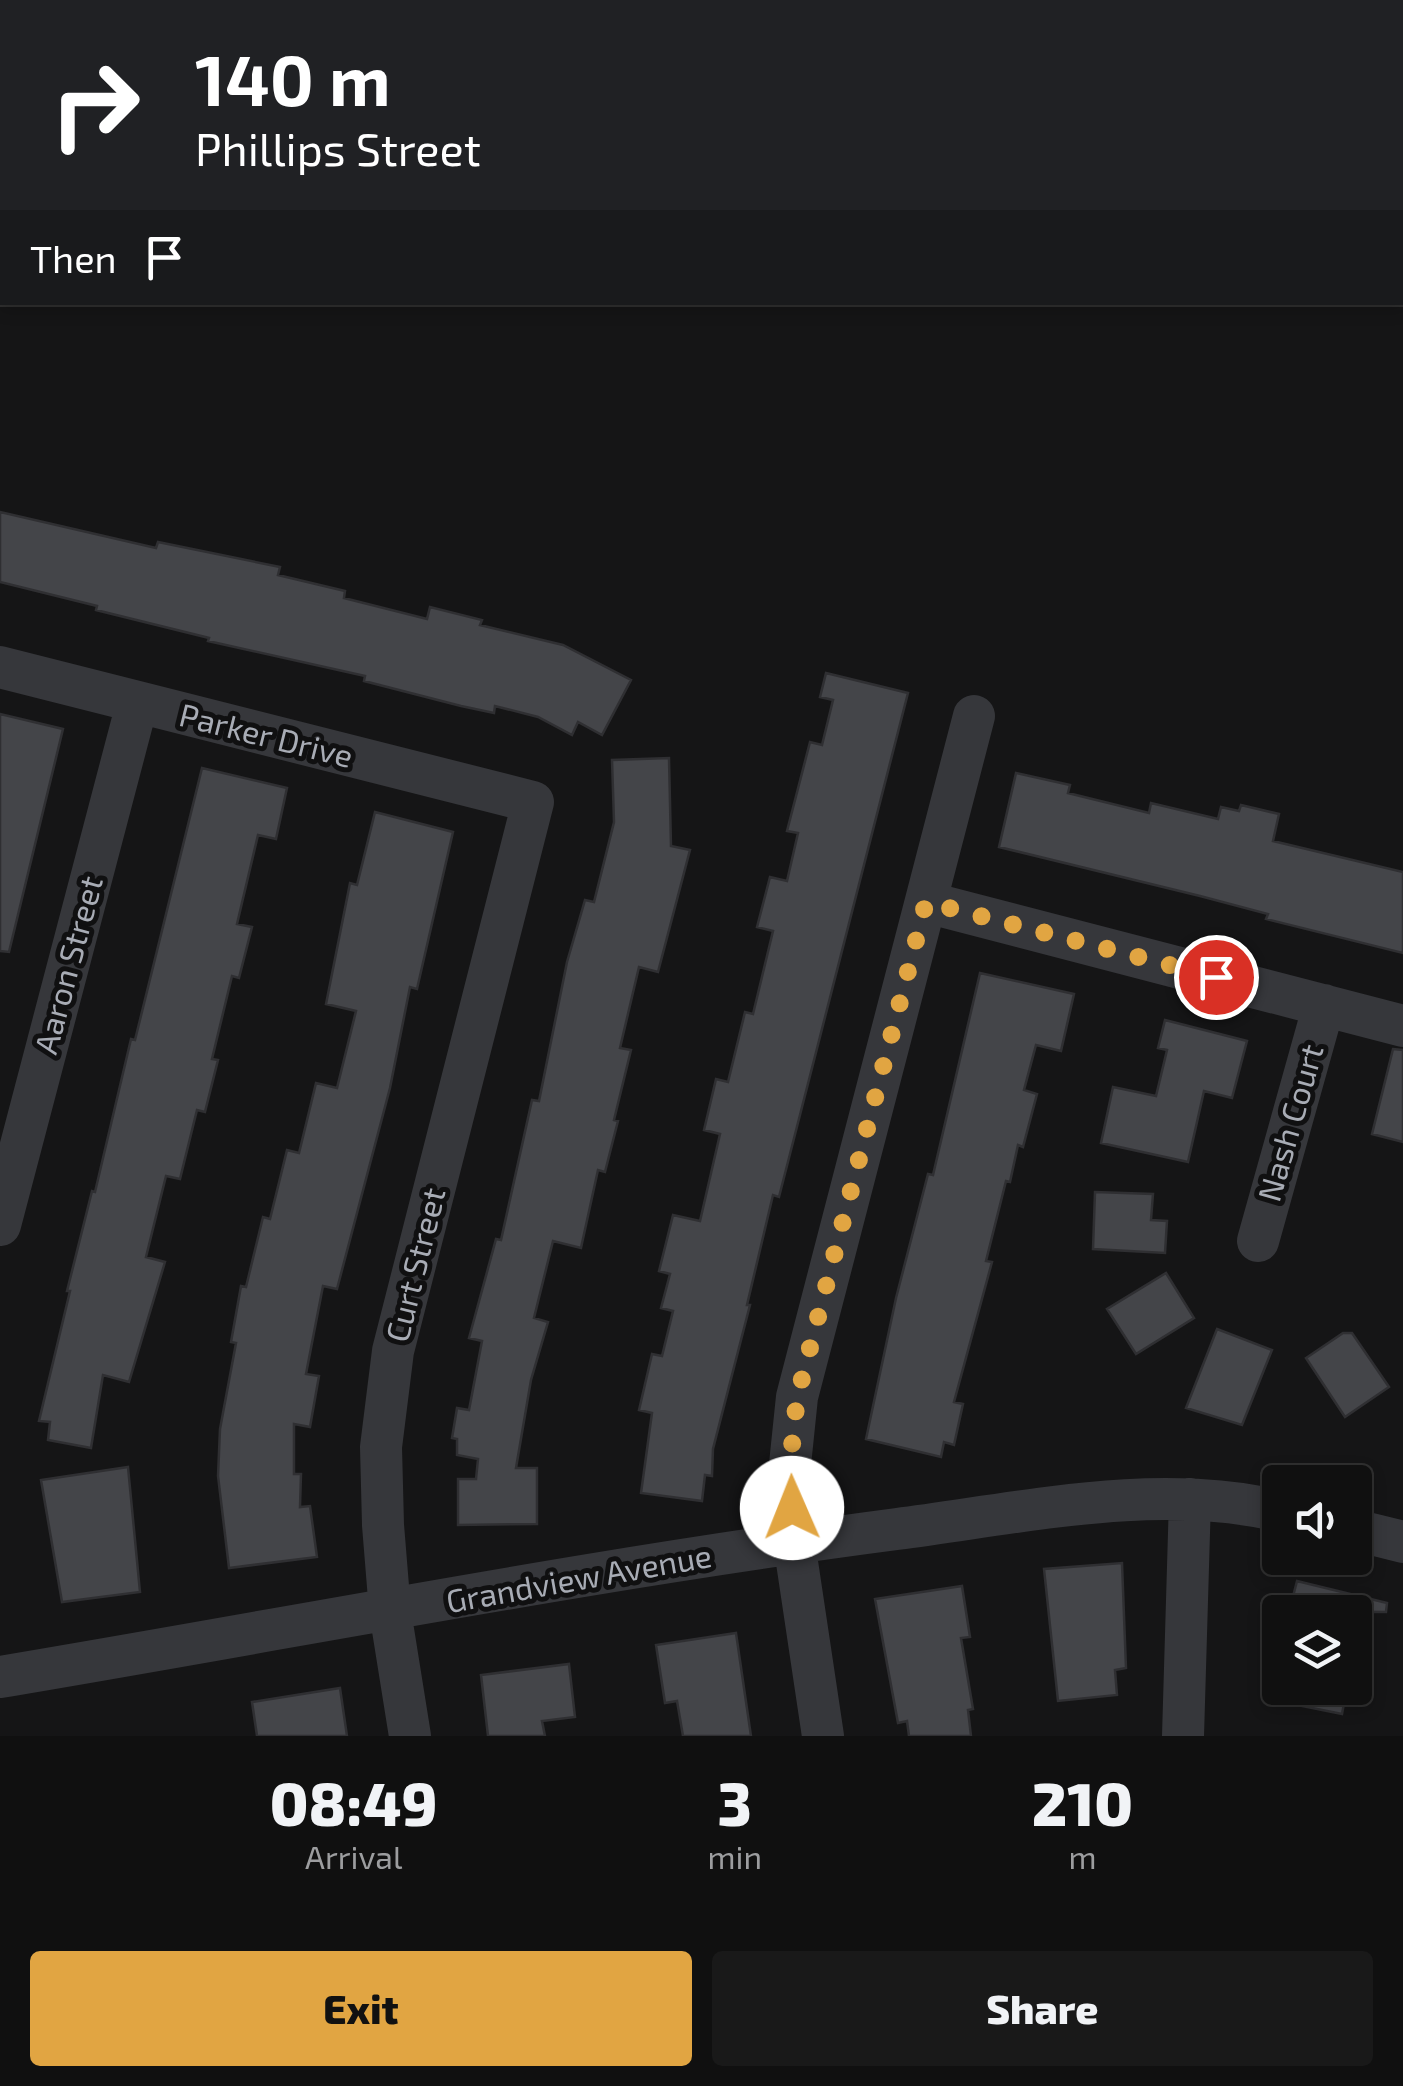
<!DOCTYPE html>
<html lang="en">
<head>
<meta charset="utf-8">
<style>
  body { margin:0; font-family:"Exo 2",sans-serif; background:#191919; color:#f1f3f6; height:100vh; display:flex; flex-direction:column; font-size:38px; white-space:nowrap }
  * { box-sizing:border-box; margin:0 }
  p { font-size:32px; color:#9c9d9f }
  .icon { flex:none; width:55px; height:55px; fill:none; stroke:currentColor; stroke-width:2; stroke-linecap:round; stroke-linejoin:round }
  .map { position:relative; height:1736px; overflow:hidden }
  .panel { display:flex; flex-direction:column; background:#101010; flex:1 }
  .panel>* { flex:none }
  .guide { position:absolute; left:0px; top:0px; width:1405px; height:305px; box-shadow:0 5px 15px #0003,0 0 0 2px #303030; background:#202124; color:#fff; overflow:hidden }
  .tools { position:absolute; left:1262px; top:1465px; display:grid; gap:20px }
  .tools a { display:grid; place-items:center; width:110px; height:110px; border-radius:10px; background:#101010; box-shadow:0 5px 15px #0003,0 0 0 2px #303030; font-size:50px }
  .pin { position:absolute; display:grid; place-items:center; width:85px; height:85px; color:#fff; margin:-42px; border:5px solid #fff; border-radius:50%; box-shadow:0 2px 10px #0007 }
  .me { position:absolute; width:110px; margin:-55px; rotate:359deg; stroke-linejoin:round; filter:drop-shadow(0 0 8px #0008) }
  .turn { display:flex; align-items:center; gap:35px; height:210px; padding:0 30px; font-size:45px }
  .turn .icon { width:130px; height:130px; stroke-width:2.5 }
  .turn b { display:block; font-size:70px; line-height:85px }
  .then { display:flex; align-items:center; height:95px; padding:0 30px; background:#0003; gap:20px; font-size:38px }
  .eta { display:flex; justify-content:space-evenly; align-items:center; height:170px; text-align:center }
  .eta b { font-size:60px; font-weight:800; line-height:70px }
  .action { display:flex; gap:20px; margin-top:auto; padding:20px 30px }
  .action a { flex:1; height:115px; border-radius:10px; background:#e1a542; color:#111; font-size:40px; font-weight:800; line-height:115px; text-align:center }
  .action a+a { background:#191919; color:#f1f3f6 }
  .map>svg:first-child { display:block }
  .building { fill:#444549; stroke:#2f2f32; stroke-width:2.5 }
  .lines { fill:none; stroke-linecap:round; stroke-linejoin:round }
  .minor { stroke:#36373b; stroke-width:42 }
  .route { stroke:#e1a542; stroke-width:18; stroke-dasharray:0 32.4 }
  .labels { text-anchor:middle; stroke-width:10; stroke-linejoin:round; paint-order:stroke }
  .street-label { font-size:32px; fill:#a8acb5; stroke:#101011 }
</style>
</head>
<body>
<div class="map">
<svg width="1403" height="1736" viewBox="0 0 1403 1736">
  <rect width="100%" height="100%" fill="#151516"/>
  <path class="building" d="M 0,512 L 156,548 L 158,542 L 280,567 L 278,575 L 345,591 L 344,598 L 427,619 L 430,607 L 482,620 L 480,625 L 563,645 L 631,680 L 602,735 L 578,722 L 572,735 L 538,717 L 495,706 L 494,713 L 461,706 L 364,681 L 365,676 L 208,641 L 209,638 L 96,610 L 97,606 L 0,582 Z
    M 826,673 L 908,693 L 779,1197 L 773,1195 L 747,1305 L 750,1305 L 713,1449 L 712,1476 L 705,1475 L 702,1501 L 641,1493 L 652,1413 L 639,1410 L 652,1354 L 662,1356 L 673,1311 L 661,1308 L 670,1274 L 659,1271 L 673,1215 L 700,1221 L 720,1134 L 704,1130 L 716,1079 L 728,1082 L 745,1012 L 753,1014 L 773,931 L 757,927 L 770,877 L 787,881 L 798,833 L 787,831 L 810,742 L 822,745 L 833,700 L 820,697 Z
    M 0,714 L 63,729 L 9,952 L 0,951 Z
    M 669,758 L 671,846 L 690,850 L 658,972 L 639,967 L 620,1048 L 631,1050 L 614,1120 L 618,1121 L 605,1172 L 598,1170 L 581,1248 L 553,1241 L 534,1318 L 548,1322 L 531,1380 L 516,1468 L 537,1468 L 537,1524 L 458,1525 L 458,1479 L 476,1479 L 478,1459 L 457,1455 L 457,1439 L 452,1438 L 457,1408 L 469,1410 L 482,1341 L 469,1338 L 496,1239 L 501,1240 L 532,1100 L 539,1101 L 567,962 L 585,900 L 594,902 L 614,822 L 612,760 Z
    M 202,768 L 287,788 L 276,839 L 258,835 L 237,924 L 252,927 L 239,978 L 232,976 L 212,1059 L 218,1060 L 205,1112 L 197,1110 L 180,1179 L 166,1176 L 146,1257 L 165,1262 L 129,1382 L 103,1375 L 91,1448 L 48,1440 L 50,1422 L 39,1421 L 70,1291 L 67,1291 L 92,1191 L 95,1192 L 131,1039 L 135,1040 Z
    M 1016,773 L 1070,785 L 1068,793 L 1149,813 L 1151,803 L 1218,819 L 1221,807 L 1239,811 L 1241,805 L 1279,814 L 1273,841 L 1403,872 L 1403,953 L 1266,919 L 1268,914 L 1200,896 L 999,847 Z
    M 375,812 L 453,832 L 417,989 L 410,987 L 390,1088 L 337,1289 L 323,1286 L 306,1374 L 319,1376 L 310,1427 L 294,1424 L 294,1474 L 301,1474 L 300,1507 L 310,1506 L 317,1557 L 229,1568 L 218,1476 L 220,1429 L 236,1343 L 231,1342 L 241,1286 L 246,1287 L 263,1217 L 270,1219 L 287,1150 L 299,1153 L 316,1083 L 337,1088 L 356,1011 L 326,1004 L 350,883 L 357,885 Z
    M 980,973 L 1074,994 L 1061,1051 L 1036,1045 L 1024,1090 L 1037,1094 L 1023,1147 L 1018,1145 L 1010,1182 L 1006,1181 L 986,1261 L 992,1262 L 954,1402 L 963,1404 L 954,1445 L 944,1442 L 941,1457 L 866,1439 L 896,1298 L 928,1174 L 933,1175 Z
    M 1165,1020 L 1247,1041 L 1232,1098 L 1204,1091 L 1188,1162 L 1101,1143 L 1113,1087 L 1156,1096 L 1167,1050 L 1158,1048 Z
    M 1393,1049 L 1403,1050 L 1403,1142 L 1372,1134 Z
    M 1095,1192 L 1153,1194 L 1151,1220 L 1167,1221 L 1165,1253 L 1093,1249 Z
    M 1166,1273 L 1194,1318 L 1136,1354 L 1107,1309 Z
    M 1217,1329 L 1272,1350 L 1242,1425 L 1186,1408 Z
    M 1343,1333 L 1352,1333 L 1389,1387 L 1345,1417 L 1306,1358 Z
    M 128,1467 L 140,1592 L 62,1602 L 41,1480 Z
    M 1122,1563 L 1126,1668 L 1115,1670 L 1117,1695 L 1058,1701 L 1044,1569 Z
    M 1297,1581 L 1387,1603 L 1386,1612 L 1289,1612 Z
    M 962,1586 L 970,1637 L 961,1638 L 973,1709 L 968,1710 L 971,1736 L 909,1736 L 907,1721 L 898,1723 L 875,1599 Z
    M 736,1633 L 751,1736 L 683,1736 L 677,1701 L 665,1703 L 656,1645 Z
    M 569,1664 L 575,1717 L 542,1721 L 545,1736 L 488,1736 L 481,1675 Z
    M 340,1688 L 347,1736 L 257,1736 L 252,1702 Z
    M 1270,1688 L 1347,1688 L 1342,1714 L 1268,1699 Z"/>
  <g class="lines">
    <path class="minor" d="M 0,667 L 533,802 L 393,1351 L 381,1447 L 383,1525 L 390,1611 L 410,1736
      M 926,902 L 1403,1026
      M 0,1225 L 137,704
      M 1258,1241 L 1324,1005
      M 1355,1530 L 1403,1542
      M 0,1677 C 298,1627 597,1568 897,1529 C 1022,1513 1155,1482 1280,1511
      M 823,1736 L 794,1542 L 789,1474 L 797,1397 L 974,716
      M 1183,1736 L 1190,1499"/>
  </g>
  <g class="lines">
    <path class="route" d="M 792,1508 L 789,1474 L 797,1398 L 926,902 L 1216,977"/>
  </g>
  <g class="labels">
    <g class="street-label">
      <text transform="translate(266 736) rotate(14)" y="11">Parker Drive</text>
      <text transform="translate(69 965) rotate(-75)" y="11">Aaron Street</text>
      <text transform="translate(1291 1123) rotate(-74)" y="11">Nash Court</text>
      <text transform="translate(416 1265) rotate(-76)" y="11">Curt Street</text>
      <text transform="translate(579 1579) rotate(-10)" y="11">Grandview Avenue</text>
    </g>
  </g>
</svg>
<div class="tools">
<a><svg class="icon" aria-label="sound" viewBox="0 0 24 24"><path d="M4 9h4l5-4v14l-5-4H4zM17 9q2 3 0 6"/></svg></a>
<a><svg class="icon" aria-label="layers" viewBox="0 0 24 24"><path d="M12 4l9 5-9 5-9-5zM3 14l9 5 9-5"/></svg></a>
</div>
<div class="pin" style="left:1216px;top:977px;background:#d93025"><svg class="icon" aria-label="arrive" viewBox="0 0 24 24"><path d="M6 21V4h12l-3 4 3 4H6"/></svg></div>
<svg class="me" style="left:792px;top:1508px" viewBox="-20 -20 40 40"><circle r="19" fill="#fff"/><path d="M0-13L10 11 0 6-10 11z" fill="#e1a542"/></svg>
<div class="guide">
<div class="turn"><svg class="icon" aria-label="right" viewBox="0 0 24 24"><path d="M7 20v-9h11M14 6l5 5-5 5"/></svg><div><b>140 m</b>Phillips Street</div></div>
<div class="then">Then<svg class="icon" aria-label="arrive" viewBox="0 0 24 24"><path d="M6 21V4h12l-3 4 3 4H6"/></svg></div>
</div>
</div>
<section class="panel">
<div class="eta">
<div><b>08:49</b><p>Arrival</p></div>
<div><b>3</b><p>min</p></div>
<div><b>210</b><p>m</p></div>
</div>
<div class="action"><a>Exit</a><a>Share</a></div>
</section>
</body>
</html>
